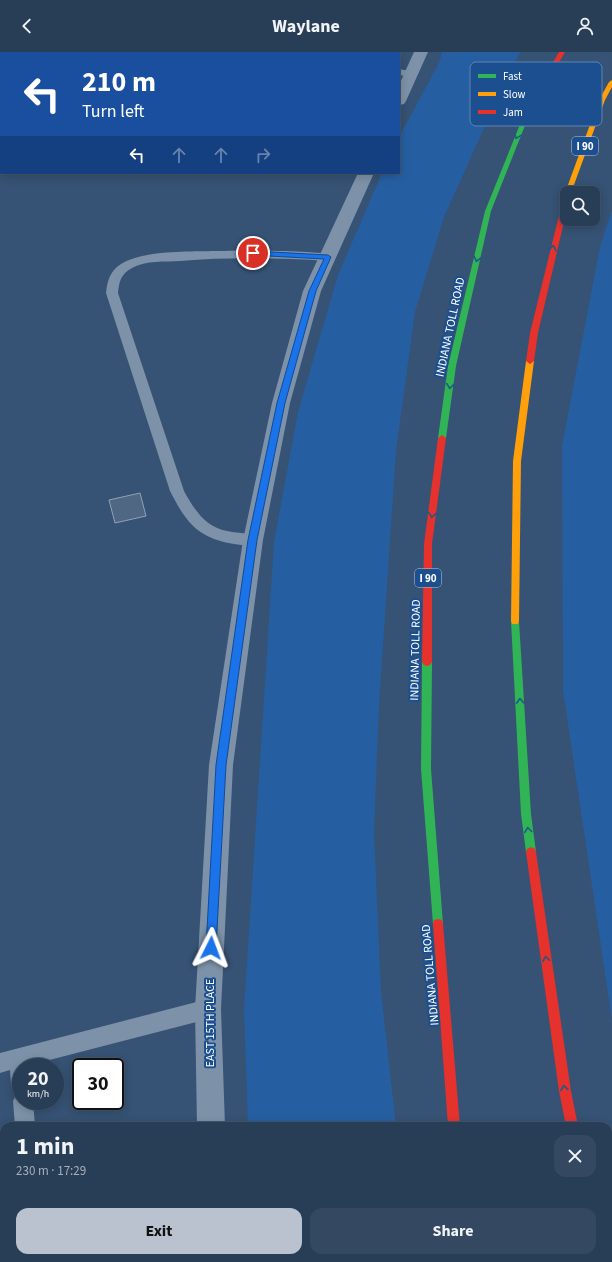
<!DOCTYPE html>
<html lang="en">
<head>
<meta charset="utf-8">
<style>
  body { margin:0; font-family:"Source Sans 3",sans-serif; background:#344961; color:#f1f3f6; height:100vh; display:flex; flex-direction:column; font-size:15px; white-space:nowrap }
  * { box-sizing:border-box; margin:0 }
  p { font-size:13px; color:#a5aeba }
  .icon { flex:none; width:22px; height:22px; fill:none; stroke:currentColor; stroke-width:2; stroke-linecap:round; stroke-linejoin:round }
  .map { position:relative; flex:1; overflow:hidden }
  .sheet { position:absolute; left:0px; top:1070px; width:612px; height:140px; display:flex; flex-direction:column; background:#283e57; border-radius:12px 12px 0 0; box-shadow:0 2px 10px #0003,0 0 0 1px #44576d }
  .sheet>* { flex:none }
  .hud { position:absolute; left:0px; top:0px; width:400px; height:122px; box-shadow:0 2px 10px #0003,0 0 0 1px #44576d; background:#1a4fa0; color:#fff; overflow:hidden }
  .buttons { position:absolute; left:560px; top:134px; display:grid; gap:8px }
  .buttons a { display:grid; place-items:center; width:40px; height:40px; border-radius:8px; background:#283e57; box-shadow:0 2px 10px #0003,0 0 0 1px #44576d; font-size:20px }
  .speed { position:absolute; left:12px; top:1006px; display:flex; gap:8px; font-size:20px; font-weight:700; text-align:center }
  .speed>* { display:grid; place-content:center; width:52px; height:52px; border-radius:50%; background:#283e57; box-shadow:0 2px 10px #0003,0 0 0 1px #44576d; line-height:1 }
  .speed small { font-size:10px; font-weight:400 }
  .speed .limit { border:2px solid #111; border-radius:6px; background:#fff; color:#111 }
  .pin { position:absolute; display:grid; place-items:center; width:34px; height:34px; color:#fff; margin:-17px; border:2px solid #fff; border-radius:50%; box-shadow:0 1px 4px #0007 }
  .me { position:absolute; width:44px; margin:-22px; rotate:3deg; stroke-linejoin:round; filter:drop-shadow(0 0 3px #0008) }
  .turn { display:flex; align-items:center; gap:14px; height:84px; padding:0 16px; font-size:18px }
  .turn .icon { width:52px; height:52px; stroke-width:2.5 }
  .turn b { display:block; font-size:28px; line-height:34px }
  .lanes { display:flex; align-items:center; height:38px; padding:0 16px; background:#0003; justify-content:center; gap:20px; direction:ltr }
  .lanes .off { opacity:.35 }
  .round { display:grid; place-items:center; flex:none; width:42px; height:42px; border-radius:12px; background:#344961 }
  .headline { display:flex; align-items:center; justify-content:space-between; height:68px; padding:0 16px }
  h1 { font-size:24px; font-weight:700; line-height:30px }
  .action { display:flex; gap:8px; margin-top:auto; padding:8px 16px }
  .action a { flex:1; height:46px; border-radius:12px; background:#b9c2ce; color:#111; font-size:16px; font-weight:700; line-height:46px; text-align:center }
  .action a+a { background:#344961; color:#f1f3f6 }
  header { display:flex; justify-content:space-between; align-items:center; height:52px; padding:0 16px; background:#283e57; font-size:18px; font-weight:700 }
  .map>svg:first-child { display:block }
  .green { fill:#265fa1 }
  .building { fill:#506783; stroke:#92a2b6 }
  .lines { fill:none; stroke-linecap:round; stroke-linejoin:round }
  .lane { fill:#7d92a8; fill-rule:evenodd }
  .street { fill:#7d92a8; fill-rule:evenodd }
  .fast { fill:#30b455; fill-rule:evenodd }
  .slow { fill:#ff9f0a; fill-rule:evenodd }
  .jam { fill:#e5322d; fill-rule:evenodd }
  .oneway { stroke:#1d5989 }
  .route { fill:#1a73e8; stroke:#114b97 }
  .labels { text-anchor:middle; stroke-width:4; stroke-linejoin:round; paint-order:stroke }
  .shield { fill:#1b4f8f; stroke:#bbcadd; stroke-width:1 }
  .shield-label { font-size:11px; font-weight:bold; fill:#fff }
  .street-label { font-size:12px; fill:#fff; stroke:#1b4f8f }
  .key { fill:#1b4f8f; stroke:#5f84b1; stroke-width:1 }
  .key-label { font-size:11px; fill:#fff }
</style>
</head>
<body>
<header><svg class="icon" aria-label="back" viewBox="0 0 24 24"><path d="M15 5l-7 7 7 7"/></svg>Waylane<svg class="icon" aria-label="person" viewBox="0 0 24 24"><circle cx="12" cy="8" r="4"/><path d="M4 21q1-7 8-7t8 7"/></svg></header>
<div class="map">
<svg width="612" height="1210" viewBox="0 0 612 1210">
  <rect width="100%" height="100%" fill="#365274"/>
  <path class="green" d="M 442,0 L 521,0 L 512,14 L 444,165 L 415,260 L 396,399 L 379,653 L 374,781 L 381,939 L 396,1074 L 248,1074 L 244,958 L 274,490 L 298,360 L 338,223 L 382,121 L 399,121 L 399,85 L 439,11 Z
    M 612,158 L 612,968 L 563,638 L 562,394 L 600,195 Z
    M 253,1206 L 410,1206 L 411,1210 L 253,1210 Z"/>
  <path class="building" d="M 140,441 L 146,464 L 115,471 L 109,448 Z"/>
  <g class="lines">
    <path class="lane" d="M 288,0 L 298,0 L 298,1 L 288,1 Z
      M 368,0 L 378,0 L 378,1 L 368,1 Z
      M 399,17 L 415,20 L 416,22 L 411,25 L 399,23 Z
      M 0,23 L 1,23 L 1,32 L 0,32 Z
      M 215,199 C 231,199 329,197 334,205 L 328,209 C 279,206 230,205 180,209 C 165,210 146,208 132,216 C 121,222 119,229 118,241 L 184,439 C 194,457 205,475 227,479 C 237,481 248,481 258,484 L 260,488 L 258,492 C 250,495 242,493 234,492 C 197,486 186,470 170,439 L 106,241 C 107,233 108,225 114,218 C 132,197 189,200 215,199 Z
      M 208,947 L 215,950 L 218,957 L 215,964 L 208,967 L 30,1013 L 30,1015 L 21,1015 L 21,1049 L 33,1049 L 35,1074 L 15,1074 L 13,1049 L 17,1041 L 14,1040 L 11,1033 L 10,1018 L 0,1021 L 0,1001 Z
      M 15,1206 L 37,1206 L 37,1210 L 15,1210 Z"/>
    <path class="street" d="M 414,0 L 428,0 L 406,49 L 404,52 L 399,53 L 399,33 Z
      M 358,121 L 374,121 L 321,239 L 290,351 L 263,488 L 233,713 L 221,957 L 225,1074 L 197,1074 L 195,957 L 209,713 L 243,488 L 272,351 L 303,239 Z
      M 199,1206 L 229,1206 L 229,1210 L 199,1210 Z"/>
    <path class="fast" d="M 525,60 L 530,61 L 491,159 L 456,314 L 446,386 L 442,389 L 438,386 L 448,314 L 485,159 Z
      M 515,565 L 518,566 L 519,569 L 531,762 L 536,800 L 535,803 L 531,805 L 527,803 L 526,800 L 521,762 L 511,569 L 512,566 Z
      M 427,606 L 430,607 L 432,610 L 431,717 L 443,872 L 442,876 L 438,877 L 434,876 L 433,872 L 421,717 L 422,610 L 424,607 Z
      M 593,1206 L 605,1206 L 606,1210 L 594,1210 Z"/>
    <path class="slow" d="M 612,28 L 612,35 L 605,48 L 571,141 L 566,142 L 565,141 L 599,48 L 609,30 Z
      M 530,306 L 534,309 L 521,409 L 519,569 L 518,572 L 512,572 L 511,569 L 513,409 L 526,309 Z
      M 468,1206 L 480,1206 L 481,1210 L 469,1210 Z"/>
    <path class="jam" d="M 559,0 L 565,0 L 530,61 L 525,62 L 524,61 Z
      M 567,141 L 567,157 L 538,281 L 534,309 L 530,312 L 526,309 L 530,281 L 564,143 Z
      M 442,383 L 446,386 L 432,492 L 432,610 L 430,613 L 427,614 L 424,613 L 422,610 L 424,492 L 438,386 Z
      M 531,795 L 535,797 L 536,800 L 571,1039 L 578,1074 L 566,1074 L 559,1039 L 526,800 L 527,797 Z
      M 438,867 L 442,868 L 443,872 L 460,1074 L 448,1074 L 433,872 L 434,868 Z"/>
  </g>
  <defs><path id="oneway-chevron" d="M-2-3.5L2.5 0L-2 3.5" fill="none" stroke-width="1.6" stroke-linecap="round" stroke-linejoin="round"/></defs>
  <g class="oneway">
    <use href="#oneway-chevron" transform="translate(517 84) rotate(111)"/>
    <use href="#oneway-chevron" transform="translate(553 196) rotate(-77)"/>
    <use href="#oneway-chevron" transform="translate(477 207) rotate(103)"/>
    <use href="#oneway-chevron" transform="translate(450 334) rotate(98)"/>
    <use href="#oneway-chevron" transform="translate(432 463) rotate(98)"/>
    <use href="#oneway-chevron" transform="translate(520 649) rotate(-93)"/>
    <use href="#oneway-chevron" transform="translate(528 778) rotate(-98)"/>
    <use href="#oneway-chevron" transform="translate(546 907) rotate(-98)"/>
    <use href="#oneway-chevron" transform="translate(564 1036) rotate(-99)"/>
  </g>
  <path class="route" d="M 253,199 L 328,203 L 331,205 L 316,239 L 285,351 L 257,488 L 226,713 L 216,896 L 215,900 L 211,902 L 207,900 L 206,896 L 216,713 L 248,488 L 277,351 L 309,239 L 324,207 L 250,203 L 249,201 Z"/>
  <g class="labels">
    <g class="shield">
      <rect x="572" y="85" width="26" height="18" rx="3"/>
      <rect x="415" y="517" width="26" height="18" rx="3"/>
    </g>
    <g class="shield-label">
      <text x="585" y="98">I 90</text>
      <text x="428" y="530">I 90</text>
    </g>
    <g class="street-label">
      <text transform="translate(450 275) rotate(-78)" y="4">INDIANA TOLL ROAD</text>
      <text transform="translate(415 598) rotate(-89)" y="4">INDIANA TOLL ROAD</text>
      <text transform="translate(430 923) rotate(-95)" y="4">INDIANA TOLL ROAD</text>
      <text transform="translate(210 971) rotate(-90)" y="4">EAST 15TH PLACE</text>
    </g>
  </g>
  <rect x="470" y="10" width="132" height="64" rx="6" class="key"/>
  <rect x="478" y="22" width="18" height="4" fill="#30b455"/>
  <rect x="478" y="40" width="18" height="4" fill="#ff9f0a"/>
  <rect x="478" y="58" width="18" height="4" fill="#e5322d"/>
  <g class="key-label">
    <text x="503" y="28">Fast</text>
    <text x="503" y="46">Slow</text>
    <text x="503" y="64">Jam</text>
  </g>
</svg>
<div class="buttons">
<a><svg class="icon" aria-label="search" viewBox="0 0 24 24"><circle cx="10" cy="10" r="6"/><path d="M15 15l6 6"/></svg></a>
</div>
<div class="speed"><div>20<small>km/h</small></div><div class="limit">30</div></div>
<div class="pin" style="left:253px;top:201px;background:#d93025"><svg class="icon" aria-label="arrive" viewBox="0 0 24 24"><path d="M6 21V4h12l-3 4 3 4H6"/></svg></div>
<svg class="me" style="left:211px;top:896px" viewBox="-20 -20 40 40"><path d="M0-17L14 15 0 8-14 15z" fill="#1a73e8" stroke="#fff" stroke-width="4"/></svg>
<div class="hud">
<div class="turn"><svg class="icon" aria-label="left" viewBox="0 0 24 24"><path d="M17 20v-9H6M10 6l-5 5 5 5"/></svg><div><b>210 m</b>Turn left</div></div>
<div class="lanes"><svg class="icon" aria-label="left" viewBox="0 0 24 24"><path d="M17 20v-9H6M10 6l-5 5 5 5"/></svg><svg class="icon off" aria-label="ahead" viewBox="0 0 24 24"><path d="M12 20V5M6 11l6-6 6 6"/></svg><svg class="icon off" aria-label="ahead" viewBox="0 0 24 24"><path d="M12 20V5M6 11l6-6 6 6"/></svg><svg class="icon off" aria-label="right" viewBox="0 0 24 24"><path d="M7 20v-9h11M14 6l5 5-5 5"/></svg></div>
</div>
<section class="sheet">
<div class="headline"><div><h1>1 min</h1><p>230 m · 17:29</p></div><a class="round"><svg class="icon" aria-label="close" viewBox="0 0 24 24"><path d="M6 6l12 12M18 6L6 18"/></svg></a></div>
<div class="action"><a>Exit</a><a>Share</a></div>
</section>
</div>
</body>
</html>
